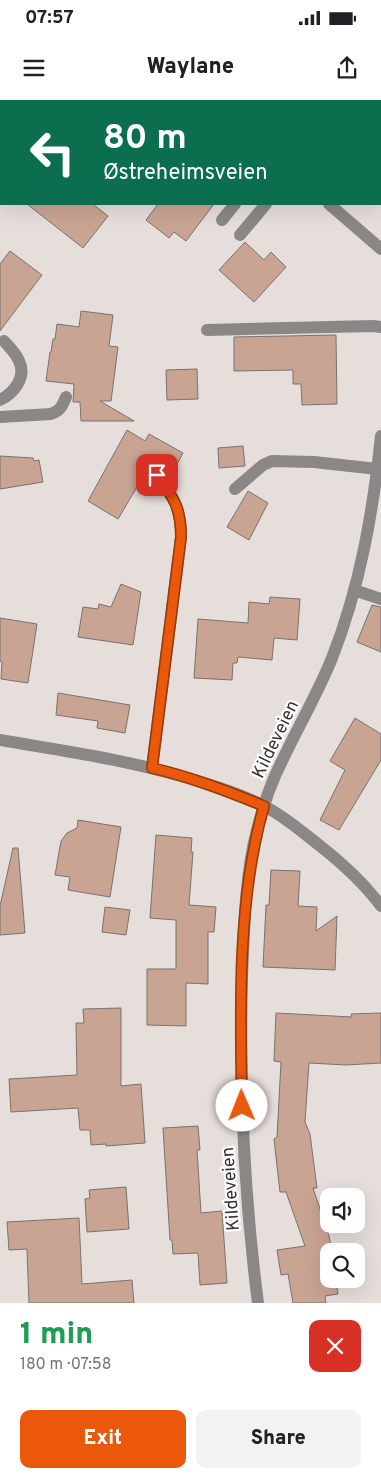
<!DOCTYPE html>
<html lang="en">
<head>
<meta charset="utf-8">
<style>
  body { margin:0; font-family:Overpass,sans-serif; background:#f2f2f2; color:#202124; height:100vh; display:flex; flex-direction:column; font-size:19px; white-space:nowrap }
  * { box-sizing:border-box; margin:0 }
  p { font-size:16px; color:#757577 }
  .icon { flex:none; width:28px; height:28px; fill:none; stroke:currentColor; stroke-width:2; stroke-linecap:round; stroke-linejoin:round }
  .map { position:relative; height:1203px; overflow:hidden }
  .sheet { display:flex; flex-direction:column; background:#fff; flex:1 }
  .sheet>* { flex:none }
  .top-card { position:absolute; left:0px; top:0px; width:381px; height:105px; box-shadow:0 5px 20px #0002; background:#0b6e4f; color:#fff; overflow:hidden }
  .fabs { position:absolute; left:320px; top:1088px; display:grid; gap:10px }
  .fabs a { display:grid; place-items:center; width:45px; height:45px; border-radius:10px; background:#fff; box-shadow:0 5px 20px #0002; font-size:25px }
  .pin { position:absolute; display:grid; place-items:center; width:42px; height:42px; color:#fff; margin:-21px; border-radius:10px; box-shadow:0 2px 8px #0006 }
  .me { position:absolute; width:55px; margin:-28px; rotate:359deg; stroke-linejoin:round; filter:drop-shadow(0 0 4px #0008) }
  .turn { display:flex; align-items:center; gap:18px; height:105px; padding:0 20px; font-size:22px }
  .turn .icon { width:65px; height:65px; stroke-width:2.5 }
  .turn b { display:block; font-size:35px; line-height:42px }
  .round { display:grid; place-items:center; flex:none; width:52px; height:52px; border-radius:10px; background:#f2f2f2 }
  .overview { display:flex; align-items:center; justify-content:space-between; height:85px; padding:0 20px }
  h1 { font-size:30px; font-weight:800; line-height:38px; color:#1e9e55 }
  .primary-button { display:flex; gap:10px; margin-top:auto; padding:10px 20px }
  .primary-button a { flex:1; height:58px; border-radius:10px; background:#ea580c; color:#fff; font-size:20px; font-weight:800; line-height:58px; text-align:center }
  .primary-button a+a { background:#f2f2f2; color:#202124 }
  .status { display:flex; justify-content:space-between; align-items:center; height:35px; padding:0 25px; background:#fff; direction:ltr }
  .status svg { height:14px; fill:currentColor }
  header { display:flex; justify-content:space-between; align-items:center; height:65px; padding:0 20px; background:#fff; font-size:22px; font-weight:800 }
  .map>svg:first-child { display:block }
  .building { fill:#caa493; stroke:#79726f }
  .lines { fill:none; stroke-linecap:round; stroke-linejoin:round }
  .minor { stroke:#8b8786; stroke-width:12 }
  .route-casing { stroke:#983908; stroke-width:12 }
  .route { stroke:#ea580c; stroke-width:9 }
  .labels { text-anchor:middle; stroke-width:4.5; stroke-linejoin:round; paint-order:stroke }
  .street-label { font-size:18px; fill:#363332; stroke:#fff }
</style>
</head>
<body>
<div class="status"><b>07:57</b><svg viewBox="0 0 49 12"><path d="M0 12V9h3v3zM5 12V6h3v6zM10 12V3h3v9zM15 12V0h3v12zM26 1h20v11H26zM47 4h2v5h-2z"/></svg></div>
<header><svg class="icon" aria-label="menu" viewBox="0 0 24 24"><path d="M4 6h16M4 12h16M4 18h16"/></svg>Waylane<svg class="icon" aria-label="share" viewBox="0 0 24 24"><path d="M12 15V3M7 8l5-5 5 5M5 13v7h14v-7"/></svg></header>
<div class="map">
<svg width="381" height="1203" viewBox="0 0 381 1203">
  <rect width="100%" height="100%" fill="#e6dedb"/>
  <path class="building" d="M 27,104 L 95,104 L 94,105 L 108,116 L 83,148 Z
    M 158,104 L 214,104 L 186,141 L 174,132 L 169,138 L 146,120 Z
    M 245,142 L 264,160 L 271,152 L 286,167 L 254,202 L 219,170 Z
    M 10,151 L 42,175 L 0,231 L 0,164 Z
    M 81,211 L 113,215 L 109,246 L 118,247 L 111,301 L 100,301 L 134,321 L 81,321 L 80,302 L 73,302 L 74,284 L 46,281 L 50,252 L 51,252 L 53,239 L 55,239 L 57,224 L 79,227 Z
    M 336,235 L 337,304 L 302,305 L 301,284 L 293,284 L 293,270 L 234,271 L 234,237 Z
    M 197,269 L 198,299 L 167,300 L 166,270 Z
    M 127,330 L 145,341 L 149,334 L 183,353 L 173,372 L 153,360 L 118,419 L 88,401 Z
    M 243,346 L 245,366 L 219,368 L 218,348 Z
    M 0,356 L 33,358 L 34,361 L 39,360 L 43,382 L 0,389 Z
    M 248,391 L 268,403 L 249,440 L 227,427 Z
    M 121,484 L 141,492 L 133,545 L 78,537 L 83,507 L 98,509 L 99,504 L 111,507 Z
    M 270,497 L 300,499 L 297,540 L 274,538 L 272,560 L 238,557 L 237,563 L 233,563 L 232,580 L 194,578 L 198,519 L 248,523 L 249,502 L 269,504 Z
    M 372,505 L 381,507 L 381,552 L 357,542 Z
    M 0,518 L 37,524 L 28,583 L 1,579 L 2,562 L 0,561 Z
    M 58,593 L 130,605 L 125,633 L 97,628 L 98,621 L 56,615 Z
    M 355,618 L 381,634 L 381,660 L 339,730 L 320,720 L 345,670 L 330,661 Z
    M 78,720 L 121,727 L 110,797 L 68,790 L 70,777 L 55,775 L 61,741 L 67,733 L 77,728 Z
    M 156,735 L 192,738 L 191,752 L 193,752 L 189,805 L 216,807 L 214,832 L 208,832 L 208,884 L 186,883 L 186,926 L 147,925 L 147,869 L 176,869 L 176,820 L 150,818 Z
    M 13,748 L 18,748 L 25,833 L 0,835 L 0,806 Z
    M 271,770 L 300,771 L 298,806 L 317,807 L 316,831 L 337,816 L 335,870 L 263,867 L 266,805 L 269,805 Z
    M 105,807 L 130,810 L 126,835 L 102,832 Z
    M 121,908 L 121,986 L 141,984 L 145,1043 L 106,1046 L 106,1044 L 91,1045 L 90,1030 L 80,1030 L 78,1008 L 11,1012 L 9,979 L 77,975 L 76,923 L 84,923 L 83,909 Z
    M 276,913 L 352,917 L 351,914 L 381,913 L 381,963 L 346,965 L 309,963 L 305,1022 L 310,1034 L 317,1088 L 313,1088 L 329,1136 L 332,1151 L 329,1151 L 329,1179 L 336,1179 L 338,1194 L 325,1196 L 326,1203 L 293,1203 L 288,1174 L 281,1175 L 277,1150 L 305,1146 L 286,1092 L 280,1092 L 274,1039 L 277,1037 L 281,962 L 274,961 Z
    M 198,1026 L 200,1050 L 197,1050 L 201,1113 L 222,1111 L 227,1183 L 200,1185 L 198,1153 L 173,1154 L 172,1140 L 170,1140 L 163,1028 Z
    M 126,1087 L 129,1129 L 87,1132 L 85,1099 L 90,1098 L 89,1090 Z
    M 79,1118 L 82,1184 L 132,1180 L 134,1203 L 29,1203 L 27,1149 L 9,1150 L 7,1122 Z"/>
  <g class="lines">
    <path class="minor" d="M 204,0 L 205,1
      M 114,1 L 115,0
      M 329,104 L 381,149
      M 222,120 L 235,104
      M 240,135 L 266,104
      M 207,230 L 373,226 L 381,227
      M 0,300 C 14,293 27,277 19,261 C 16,253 9,247 4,241
      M 0,317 L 51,314 C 61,310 62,306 66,297
      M 235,389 L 263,365 L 272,361 L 314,362 L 377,369
      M 354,490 L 381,499
      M 0,640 C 69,652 137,661 204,683 C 224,689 245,696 264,706 C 284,716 301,731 319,745 C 342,763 364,783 381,806
      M 152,668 L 181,437 C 181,408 174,398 157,375
      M 258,1203 C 244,1095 239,986 242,877 C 244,830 245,775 257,730 C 263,706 271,682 283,659 C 299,625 318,593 332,558 C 360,487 373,412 381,336"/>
  </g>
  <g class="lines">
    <g class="route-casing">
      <path id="route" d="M 157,375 C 174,398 181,408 181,437 L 152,668 C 191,677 227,691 264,706 C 237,800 240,909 242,1006"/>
    </g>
    <use href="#route" class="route"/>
  </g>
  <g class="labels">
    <g class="street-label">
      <text transform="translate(275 639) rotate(-64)" y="6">Kildeveien</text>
      <text transform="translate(230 1089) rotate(-94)" y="6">Kildeveien</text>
    </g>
  </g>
</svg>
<div class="fabs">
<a><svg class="icon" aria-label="sound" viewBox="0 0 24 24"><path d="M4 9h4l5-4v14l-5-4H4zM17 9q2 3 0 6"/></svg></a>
<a><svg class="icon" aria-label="search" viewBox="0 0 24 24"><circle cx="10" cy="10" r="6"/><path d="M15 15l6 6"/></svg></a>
</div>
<div class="pin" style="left:157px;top:375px;background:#d93025"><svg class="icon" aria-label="arrive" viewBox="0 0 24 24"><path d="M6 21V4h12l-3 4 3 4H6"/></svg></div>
<svg class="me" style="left:242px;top:1006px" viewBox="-20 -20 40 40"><circle r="19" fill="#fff"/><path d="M0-13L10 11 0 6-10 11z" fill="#ea580c"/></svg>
<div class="top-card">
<div class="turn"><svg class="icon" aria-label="left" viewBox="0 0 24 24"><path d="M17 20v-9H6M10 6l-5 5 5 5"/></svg><div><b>80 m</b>Østreheimsveien</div></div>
</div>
</div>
<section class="sheet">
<div class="overview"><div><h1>1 min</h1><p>180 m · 07:58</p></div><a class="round" style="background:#d93025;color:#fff"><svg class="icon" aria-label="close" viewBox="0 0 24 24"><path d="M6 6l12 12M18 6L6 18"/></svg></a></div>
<div class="primary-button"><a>Exit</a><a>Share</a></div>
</section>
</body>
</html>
